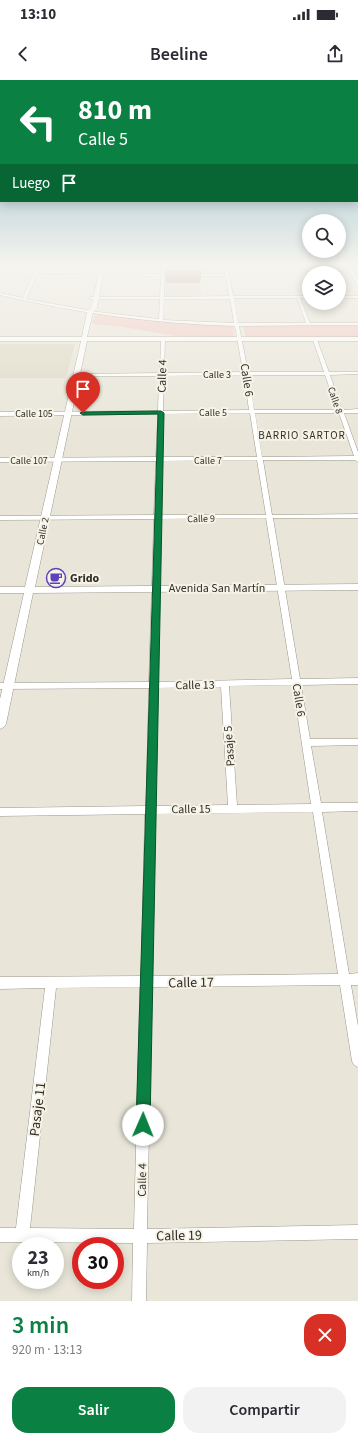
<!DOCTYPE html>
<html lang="es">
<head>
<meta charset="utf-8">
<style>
  body { margin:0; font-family:"Source Sans 3",sans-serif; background:#f2f2f3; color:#2b2b33; height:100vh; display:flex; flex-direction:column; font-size:15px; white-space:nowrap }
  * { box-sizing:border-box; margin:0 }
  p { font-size:13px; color:#7c7c81 }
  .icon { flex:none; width:22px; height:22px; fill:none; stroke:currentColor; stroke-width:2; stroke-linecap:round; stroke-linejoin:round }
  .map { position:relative; height:1221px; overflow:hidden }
  .side { display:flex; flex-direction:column; background:#fff; flex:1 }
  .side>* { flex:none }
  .guide { position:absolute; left:0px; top:0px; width:358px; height:122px; box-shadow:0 2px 10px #0003; background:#0b8043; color:#fff; overflow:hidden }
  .buttons { position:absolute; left:302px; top:134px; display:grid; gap:8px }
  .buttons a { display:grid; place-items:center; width:44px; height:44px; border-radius:50%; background:#fff; box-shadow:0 2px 10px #0003; font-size:20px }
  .speed { position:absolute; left:12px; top:1157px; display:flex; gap:8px; font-size:20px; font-weight:700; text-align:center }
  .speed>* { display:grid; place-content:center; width:52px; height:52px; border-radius:50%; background:#fff; box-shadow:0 2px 10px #0003; line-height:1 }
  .speed small { font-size:10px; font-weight:400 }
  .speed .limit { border:6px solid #d22; background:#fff; color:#111 }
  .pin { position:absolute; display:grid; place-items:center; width:34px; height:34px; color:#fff; margin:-41px -17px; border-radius:50% 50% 50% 0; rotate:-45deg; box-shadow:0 0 4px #0007 }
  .pin .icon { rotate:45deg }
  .me { position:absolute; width:44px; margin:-22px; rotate:1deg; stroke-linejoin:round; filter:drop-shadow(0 0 3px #0008) }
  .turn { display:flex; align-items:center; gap:14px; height:84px; padding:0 12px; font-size:18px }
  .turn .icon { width:52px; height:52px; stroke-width:2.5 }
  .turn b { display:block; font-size:28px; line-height:34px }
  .then { display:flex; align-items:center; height:38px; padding:0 12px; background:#0003; gap:8px; font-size:15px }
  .round { display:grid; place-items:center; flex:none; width:42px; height:42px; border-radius:16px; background:#f2f2f3 }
  .overview { display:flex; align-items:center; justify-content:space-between; height:68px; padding:0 12px }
  h1 { font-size:24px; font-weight:600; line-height:30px; color:#0b8043 }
  .action { display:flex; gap:8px; margin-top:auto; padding:8px 12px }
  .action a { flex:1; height:46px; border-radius:16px; background:#0b8043; color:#fff; font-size:16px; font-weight:600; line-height:46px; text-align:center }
  .action a+a { background:#f2f2f3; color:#2b2b33 }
  .status { display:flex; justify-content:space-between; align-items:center; height:28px; padding:0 20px; background:#fff; direction:ltr }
  .status svg { height:11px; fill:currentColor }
  header { display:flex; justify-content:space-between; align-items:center; height:52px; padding:0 12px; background:#fff; font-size:18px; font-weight:600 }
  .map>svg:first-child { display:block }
  .built { fill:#ded9c5 }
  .green { fill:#f3c7c0 }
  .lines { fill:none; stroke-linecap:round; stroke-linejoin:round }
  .minor-casing { stroke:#9a978b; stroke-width:1 }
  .tertiary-casing { stroke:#9a978b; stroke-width:1 }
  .minor { fill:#fff; fill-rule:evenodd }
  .tertiary { fill:#fff; fill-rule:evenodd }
  .wall { fill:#a48972 }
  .building { fill:#bf9f85; stroke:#866f5d }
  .route { fill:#0b8043; stroke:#07532c }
  .labels { text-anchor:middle; stroke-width:4; stroke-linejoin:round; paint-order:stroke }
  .far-street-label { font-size:10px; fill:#2f2e29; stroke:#f6f3e6 }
  .far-neighbourhood-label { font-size:11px; letter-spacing:1px; fill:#323026; stroke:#f6f3e6 }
  .street-label { font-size:12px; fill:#2f2e29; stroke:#f6f3e6 }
  .poi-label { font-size:12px; font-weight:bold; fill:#2f2e29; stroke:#f6f3e6; text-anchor:start }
  .near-street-label { font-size:14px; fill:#2f2e29; stroke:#f6f3e6 }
</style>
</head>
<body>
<div class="status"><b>13:10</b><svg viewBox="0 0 49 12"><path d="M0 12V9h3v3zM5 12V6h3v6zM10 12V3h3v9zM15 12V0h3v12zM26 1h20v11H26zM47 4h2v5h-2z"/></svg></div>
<header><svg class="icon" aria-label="back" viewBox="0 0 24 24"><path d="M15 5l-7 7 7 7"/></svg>Beeline<svg class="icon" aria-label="share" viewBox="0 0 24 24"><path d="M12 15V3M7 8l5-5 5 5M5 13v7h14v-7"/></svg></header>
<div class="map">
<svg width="358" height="1221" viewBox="0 0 358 1221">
  <rect width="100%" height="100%" fill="#e9e6d9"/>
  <path class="built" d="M 166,203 L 200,203 L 201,216 L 166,216 Z
    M 0,264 L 75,264 L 66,298 L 0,298 Z"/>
  <path class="green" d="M 95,234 L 233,246 L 234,257 L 175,256 L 123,247 L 94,244 L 92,243 Z
    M 243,246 L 358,246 L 358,257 L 246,258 Z"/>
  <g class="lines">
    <g class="minor-casing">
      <path id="minor" d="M 38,183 L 42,183 L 37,195 L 161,194 L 161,183 L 165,183 L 164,194 L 178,195 L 164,196 L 164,217 L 229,216 L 226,196 L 190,196 L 188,195 L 190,194 L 225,194 L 223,183 L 227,183 L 233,216 L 309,216 L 309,218 L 300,218 L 310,243 L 358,243 L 358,245 L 239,246 L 248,292 L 324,292 L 313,260 L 315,259 L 317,260 L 329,292 L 358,292 L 358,294 L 330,295 L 342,330 L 358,329 L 358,333 L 344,333 L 358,372 L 358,382 L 355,380 L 263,380 L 272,435 L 358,434 L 358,438 L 273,438 L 300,599 L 358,598 L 358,604 L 301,605 L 310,659 L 358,659 L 358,665 L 311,666 L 321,723 L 358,723 L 358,731 L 322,732 L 349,894 L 358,893 L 358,905 L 351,905 L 358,946 L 358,987 L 354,985 L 352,981 L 340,905 L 152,907 L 147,1149 L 358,1145 L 358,1159 L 147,1163 L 146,1221 L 132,1221 L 133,1163 L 0,1162 L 0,1148 L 16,1148 L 45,908 L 0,909 L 0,897 L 141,896 L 145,734 L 0,736 L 0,728 L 146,726 L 149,608 L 0,609 L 0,603 L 149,602 L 154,439 L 0,440 L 0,436 L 154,435 L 156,381 L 0,382 L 0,378 L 156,377 L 158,334 L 0,336 L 0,332 L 158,331 L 159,296 L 76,296 L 74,295 L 76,294 L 160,293 L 161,259 L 163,258 L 165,259 L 164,293 L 243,292 L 235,246 C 155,244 77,233 0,215 L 0,213 L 23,218 ZM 161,196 L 160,217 L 91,217 L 89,218 L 91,219 L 160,219 L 159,239 L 98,232 L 26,219 L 36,197 ZM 234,218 L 297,218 L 306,243 L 238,243 ZM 164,219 L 230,219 L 234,243 L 163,240 ZM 244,295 L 249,330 L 163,331 L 164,296 ZM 249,295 L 325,295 L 337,330 L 254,330 ZM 250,333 L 257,377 L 162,377 L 163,334 ZM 255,333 L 339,333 L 354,376 L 262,377 ZM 257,380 L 266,435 L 160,435 L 162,381 ZM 266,438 L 292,599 L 157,602 L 160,439 ZM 293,605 L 311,724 L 237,725 L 229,606 ZM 221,607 L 228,725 L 155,726 L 157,608 ZM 313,732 L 338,894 L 152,896 L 155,734 ZM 140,907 L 134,1149 L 30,1148 L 56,908 Z
        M 345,183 L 349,183 L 358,200 L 358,204 L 356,203 Z
        M 339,216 L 358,216 L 358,218 L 339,218 Z"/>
    </g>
    <g class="tertiary-casing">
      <path id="tertiary" d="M 101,183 L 105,183 L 97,228 L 93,232 L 87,257 L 358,257 L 358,261 L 87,261 L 35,507 L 358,504 L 358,510 L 33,513 L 6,644 L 4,647 L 0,649 L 0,619 L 24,513 L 0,513 L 0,507 L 25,507 L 81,261 L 0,261 L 0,257 L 82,257 L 87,232 L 91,228 Z"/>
    </g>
    <use href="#minor" class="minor"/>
    <use href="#tertiary" class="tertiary"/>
  </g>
  <path class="wall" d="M 166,191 L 201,197 L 200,203 L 166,203 Z"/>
  <path class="building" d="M 166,191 L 200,191 L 201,197 L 166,197 Z"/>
  <linearGradient id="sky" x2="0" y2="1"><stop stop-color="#7bacc2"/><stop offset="0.52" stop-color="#f5f4ee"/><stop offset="1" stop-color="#f5f4ee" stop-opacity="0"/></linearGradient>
  <rect width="358" height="354" fill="url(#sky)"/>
  <path class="route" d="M 161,331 L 164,333 L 150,1045 L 148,1050 L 143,1052 L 138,1050 L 136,1045 L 158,334 L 83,335 L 80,333 L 83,332 Z"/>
  <defs>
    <g id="cafe-ring" transform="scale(1)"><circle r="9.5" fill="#f6f3e6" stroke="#5d43bb" stroke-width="1.5"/><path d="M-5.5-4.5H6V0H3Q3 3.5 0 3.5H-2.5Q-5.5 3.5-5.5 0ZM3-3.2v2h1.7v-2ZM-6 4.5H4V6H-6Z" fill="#5d43bb"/></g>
  </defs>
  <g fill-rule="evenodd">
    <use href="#cafe-ring" x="56" y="498"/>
  </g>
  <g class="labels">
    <g class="far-street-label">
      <text x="217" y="298">Calle 3</text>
      <text transform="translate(336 320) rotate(71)" y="4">Calle 8</text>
      <text x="213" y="336">Calle 5</text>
      <text x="34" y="337">Calle 105</text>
      <text x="29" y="384">Calle 107</text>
      <text x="208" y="384">Calle 7</text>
      <text transform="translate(201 438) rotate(-1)" y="4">Calle 9</text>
      <text transform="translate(42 451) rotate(-78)" y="4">Calle 2</text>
    </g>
    <g class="far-neighbourhood-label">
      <text x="302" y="359">BARRIO SARTOR</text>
    </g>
    <g class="street-label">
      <text transform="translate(162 296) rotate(-88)" y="4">Calle 4</text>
      <text transform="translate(247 300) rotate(81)" y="4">Calle 6</text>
      <text x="217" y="512">Avenida San Martín</text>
      <text transform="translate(195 605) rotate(-1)" y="4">Calle 13</text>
      <text transform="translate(299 620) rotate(81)" y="4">Calle 6</text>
      <text transform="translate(229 666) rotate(-94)" y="4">Pasaje 5</text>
      <text transform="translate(191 729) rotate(-1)" y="4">Calle 15</text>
      <text transform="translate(142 1100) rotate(-89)" y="4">Calle 4</text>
    </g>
    <g class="poi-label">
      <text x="70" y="502">Grido</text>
    </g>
    <g class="near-street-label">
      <text transform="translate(191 902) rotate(-1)" y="5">Calle 17</text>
      <text transform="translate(37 1029) rotate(-83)" y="5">Pasaje 11</text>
      <text transform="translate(179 1155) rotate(-1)" y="5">Calle 19</text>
    </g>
  </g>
</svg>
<div class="buttons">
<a><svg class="icon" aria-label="search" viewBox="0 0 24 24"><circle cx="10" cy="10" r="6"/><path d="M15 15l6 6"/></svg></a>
<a><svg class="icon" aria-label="layers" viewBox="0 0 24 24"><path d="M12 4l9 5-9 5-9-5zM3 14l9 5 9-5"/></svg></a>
</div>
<div class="speed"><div>23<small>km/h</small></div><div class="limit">30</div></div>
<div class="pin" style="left:83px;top:333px;background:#d93025"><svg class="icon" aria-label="arrive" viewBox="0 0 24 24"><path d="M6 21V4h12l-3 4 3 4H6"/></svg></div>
<svg class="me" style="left:143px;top:1045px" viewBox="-20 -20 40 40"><circle r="19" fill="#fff"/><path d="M0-13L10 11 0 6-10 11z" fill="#0b8043"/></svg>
<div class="guide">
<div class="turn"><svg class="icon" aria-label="left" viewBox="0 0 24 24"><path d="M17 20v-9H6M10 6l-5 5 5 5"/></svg><div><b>810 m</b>Calle 5</div></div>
<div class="then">Luego<svg class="icon" aria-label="arrive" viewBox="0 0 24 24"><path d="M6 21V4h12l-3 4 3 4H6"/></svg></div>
</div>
</div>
<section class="side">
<div class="overview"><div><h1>3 min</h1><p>920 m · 13:13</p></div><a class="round" style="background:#d93025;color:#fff"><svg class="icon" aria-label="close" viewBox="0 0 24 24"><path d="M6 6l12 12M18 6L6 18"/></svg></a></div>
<div class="action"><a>Salir</a><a>Compartir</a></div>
</section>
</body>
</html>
